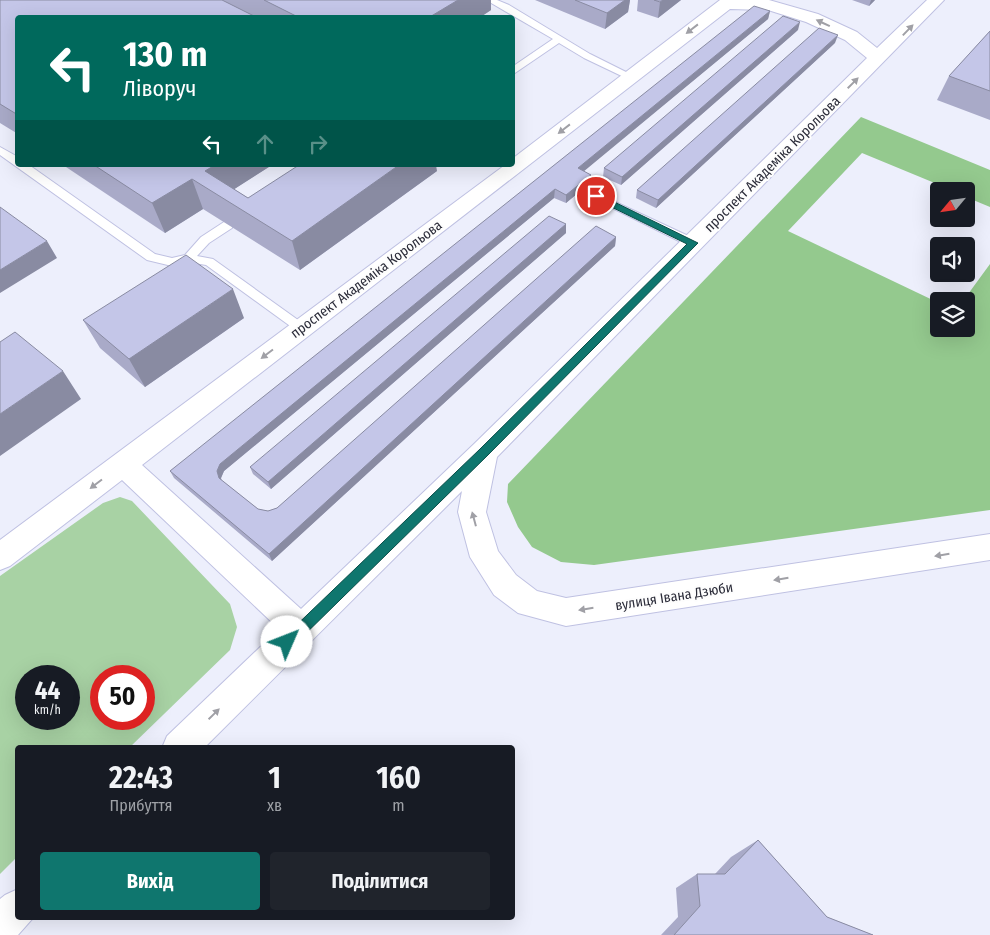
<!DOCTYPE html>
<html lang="uk">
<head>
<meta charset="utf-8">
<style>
  body { margin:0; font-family:"Fira Sans Condensed",sans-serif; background:#20242c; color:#f1f3f6; height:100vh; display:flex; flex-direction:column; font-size:19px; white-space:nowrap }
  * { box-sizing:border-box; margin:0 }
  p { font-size:16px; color:#9ea1a6 }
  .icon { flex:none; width:28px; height:28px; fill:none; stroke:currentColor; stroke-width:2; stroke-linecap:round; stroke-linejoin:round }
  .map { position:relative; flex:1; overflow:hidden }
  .sheet { position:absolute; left:15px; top:745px; width:500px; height:175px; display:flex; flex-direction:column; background:#171b24; border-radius:5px; box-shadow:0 5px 20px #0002 }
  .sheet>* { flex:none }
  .guide { position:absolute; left:15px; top:15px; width:500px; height:152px; border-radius:5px; box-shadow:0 5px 20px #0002; background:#00695c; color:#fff; overflow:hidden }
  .needle { width:32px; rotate:241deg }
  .tools { position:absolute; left:930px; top:182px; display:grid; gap:10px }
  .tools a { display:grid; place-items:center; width:45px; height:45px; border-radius:5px; background:#171b24; box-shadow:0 5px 20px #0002; font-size:25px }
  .speed { position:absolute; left:15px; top:665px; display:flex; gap:10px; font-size:25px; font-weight:700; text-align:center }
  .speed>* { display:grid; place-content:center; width:65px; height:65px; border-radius:50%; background:#171b24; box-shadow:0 5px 20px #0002; line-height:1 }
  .speed small { font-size:12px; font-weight:400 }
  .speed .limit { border:8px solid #d22; background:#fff; color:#111 }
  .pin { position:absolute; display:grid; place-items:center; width:42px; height:42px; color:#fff; margin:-21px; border:2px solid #fff; border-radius:50%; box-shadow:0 1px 5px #0007 }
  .me { position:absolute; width:55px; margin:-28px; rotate:46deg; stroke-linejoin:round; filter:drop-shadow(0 0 4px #0008) }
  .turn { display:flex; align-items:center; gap:18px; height:105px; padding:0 25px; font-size:22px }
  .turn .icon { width:65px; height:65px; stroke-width:2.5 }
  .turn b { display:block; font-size:35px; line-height:42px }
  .lanes { display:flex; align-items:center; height:48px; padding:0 25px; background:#0003; justify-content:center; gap:25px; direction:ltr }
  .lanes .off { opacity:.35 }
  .eta { display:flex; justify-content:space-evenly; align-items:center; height:85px; text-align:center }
  .eta b { font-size:30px; font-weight:700; line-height:35px }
  .cta { display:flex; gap:10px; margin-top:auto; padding:10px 25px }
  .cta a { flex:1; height:58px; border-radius:5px; background:#0f766e; color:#fff; font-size:20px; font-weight:700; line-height:58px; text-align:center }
  .cta a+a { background:#20242c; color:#f1f3f6 }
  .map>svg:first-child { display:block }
  .green { fill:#a8d2a4; fill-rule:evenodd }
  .forest { fill:#94c98e }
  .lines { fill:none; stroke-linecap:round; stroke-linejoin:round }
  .service-casing { stroke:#bfc1e2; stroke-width:2 }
  .secondary-casing { stroke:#bfc1e2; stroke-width:2 }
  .service { fill:#fff; fill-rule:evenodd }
  .secondary { fill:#fff; fill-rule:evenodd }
  .wall { fill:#a9aac8 }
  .shaded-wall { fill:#898ba2 }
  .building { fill:#c4c6e8; stroke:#898ba2 }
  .oneway { fill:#a0a0a6 }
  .route { fill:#0f766e; stroke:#0a4d48 }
  .labels { text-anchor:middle; stroke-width:4; stroke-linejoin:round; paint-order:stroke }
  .street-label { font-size:14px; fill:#2b2c39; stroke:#fdfdfd }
</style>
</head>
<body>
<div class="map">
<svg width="990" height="935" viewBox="0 0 990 935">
  <rect width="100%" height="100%" fill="#edeffc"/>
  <path class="green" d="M 120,497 L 132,501 L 230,604 L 237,627 L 230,650 L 130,747 L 18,748 L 17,857 L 0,874 L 0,576 L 103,503 ZM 26,676 L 69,676 L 69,719 L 26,719 ZM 101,676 L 144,676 L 144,719 L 101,719 Z"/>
  <path class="forest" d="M 861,117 L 990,170 L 990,207 L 966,197 L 966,191 L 954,191 L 862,153 L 788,231 L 939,303 L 939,329 L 966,329 L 966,301 L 963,301 L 990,264 L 990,510 L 594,565 L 561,562 L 532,547 L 518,527 L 507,502 L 508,484 Z"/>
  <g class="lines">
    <g class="service-casing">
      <path id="service" d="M 486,0 L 497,0 L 509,5 L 590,54 L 636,77 L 631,80 L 628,79 L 584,58 L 559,43 L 512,75 L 512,67 L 553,39 Z
        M 0,147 L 18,157 L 18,165 L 29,165 L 155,254 L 172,258 L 185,255 L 201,237 L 224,222 L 232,222 L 233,225 L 232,228 L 209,243 L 197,256 L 213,259 L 305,325 L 307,328 L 305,331 L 297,331 L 206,265 L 189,262 L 172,266 L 147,260 L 0,155 Z
        M 596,193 L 697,240 L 699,243 L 693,247 L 689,246 L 592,198 L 591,196 L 592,194 Z"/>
    </g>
    <g class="secondary-casing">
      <path id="secondary" d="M 720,0 L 769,0 L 818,14 L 857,32 L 877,48 L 927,0 L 944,0 L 497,457 L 486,512 L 498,551 L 516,575 L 537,591 L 566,598 L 990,534 L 990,560 L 566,626 L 518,613 L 494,595 L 470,557 L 458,512 L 462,491 L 204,748 L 162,748 L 167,736 L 279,629 L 122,480 L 10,566 L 0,570 L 0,540 L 505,165 L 512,165 L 512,159 ZM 730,9 L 768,10 L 806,22 L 845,40 L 867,58 L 474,444 L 301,609 L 142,465 Z
        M 18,889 L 18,918 L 33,918 L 18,935 L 0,935 L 0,899 L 5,895 Z"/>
    </g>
    <use href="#service" class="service"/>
    <use href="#secondary" class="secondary"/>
  </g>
  <path class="wall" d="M 0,0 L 491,0 L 491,10 L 479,18 L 18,18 L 18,134 L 0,123 Z
    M 535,0 L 630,0 L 628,12 L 605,29 Z
    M 638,0 L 681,0 L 658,18 L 637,11 Z
    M 852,0 L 875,0 L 869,6 Z
    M 770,11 L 768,19 L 583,171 L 591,175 L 590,183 L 566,203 L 554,198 L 224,471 L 221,478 L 221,480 L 258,509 L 268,511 L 277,508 L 616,237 L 615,246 L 272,561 L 174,478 L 170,471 Z
    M 798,30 L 621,185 L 603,177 L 604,168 Z
    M 990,31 L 990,120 L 937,100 L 949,76 Z
    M 835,43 L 656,208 L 636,198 L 637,190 Z
    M 63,165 L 272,165 L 234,189 L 248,198 L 437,171 L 300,270 L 203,209 L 165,233 Z
    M 566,224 L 566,233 L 271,489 L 253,474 L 250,467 Z
    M 244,318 L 145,387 L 100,348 L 83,320 Z
    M 758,840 L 827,917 L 873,935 L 661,935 L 678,917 L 676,888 L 697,874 L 715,874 L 731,857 Z"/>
  <path class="shaded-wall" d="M 458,0 L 491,0 L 491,10 L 479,18 L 428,18 Z
    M 625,0 L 630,0 L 628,12 L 605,29 L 607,13 Z
    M 663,0 L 681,0 L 658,18 L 660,2 Z
    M 871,0 L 875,0 L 869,6 Z
    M 770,11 L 768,19 L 577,177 L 578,168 Z
    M 800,22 L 798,30 L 621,185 L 622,177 Z
    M 838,35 L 835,43 L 656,208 L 658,200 Z
    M 215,165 L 272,165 L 222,197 L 205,171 Z
    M 399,165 L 436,165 L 437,171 L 300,270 L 292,241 Z
    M 591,175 L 590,183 L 566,203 L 566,195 Z
    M 192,179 L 203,209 L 165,233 L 152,203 Z
    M 555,189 L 554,198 L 224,471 L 221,478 L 223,485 L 219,478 L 217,471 L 220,464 Z
    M 566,224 L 566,233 L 271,489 L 268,482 Z
    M 616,237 L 615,246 L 272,561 L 269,554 Z
    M 47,241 L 57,258 L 0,293 L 0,270 Z
    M 233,289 L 244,318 L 145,387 L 129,359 Z
    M 63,371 L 81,399 L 0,456 L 0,414 Z"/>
  <path class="building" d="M 0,0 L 222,0 L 258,18 L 18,18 L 18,115 L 0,104 Z
    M 264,0 L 458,0 L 428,18 L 300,18 Z
    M 575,0 L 625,0 L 607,13 Z
    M 654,0 L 663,0 L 660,2 Z
    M 754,6 L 770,11 L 578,168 L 591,175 L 566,195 L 555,189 L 220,464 L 217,471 L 219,478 L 258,509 L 268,511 L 277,508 L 596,226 L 616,237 L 269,554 L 170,471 Z
    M 783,16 L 800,22 L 622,177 L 604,168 Z
    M 819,28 L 838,35 L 658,200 L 637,190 Z
    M 990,31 L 990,91 L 949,76 Z
    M 94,165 L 215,165 L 205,171 L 248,198 L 299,165 L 399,165 L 292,241 L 192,179 L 152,203 Z
    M 0,207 L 47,241 L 0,270 Z
    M 549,216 L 566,224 L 268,482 L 250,467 Z
    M 186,255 L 233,289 L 129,359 L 83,320 Z
    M 15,332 L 63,371 L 0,414 L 0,342 Z
    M 758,840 L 827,917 L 873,935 L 674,935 L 700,906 L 697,874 L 725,874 Z"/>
  <defs><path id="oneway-solid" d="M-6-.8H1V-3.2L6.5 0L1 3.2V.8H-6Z" transform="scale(1.25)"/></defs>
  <g class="oneway">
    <use href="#oneway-solid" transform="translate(823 23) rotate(-155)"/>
    <use href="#oneway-solid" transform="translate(692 29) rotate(142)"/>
    <use href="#oneway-solid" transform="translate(908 30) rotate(-46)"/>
    <use href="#oneway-solid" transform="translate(853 83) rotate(-45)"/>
    <use href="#oneway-solid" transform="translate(564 129) rotate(142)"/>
    <use href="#oneway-solid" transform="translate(267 354) rotate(143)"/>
    <use href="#oneway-solid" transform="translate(96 484) rotate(143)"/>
    <use href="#oneway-solid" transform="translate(474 519) rotate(-105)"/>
    <use href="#oneway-solid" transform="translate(942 555) rotate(171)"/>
    <use href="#oneway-solid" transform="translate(781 579) rotate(171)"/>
    <use href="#oneway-solid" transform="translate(586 609) rotate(171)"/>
    <use href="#oneway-solid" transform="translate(214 714) rotate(-44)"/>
  </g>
  <path class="route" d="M 596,193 L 698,243 L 488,455 L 292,647 L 287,648 L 283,647 L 281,642 L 283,638 L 480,449 L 687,244 L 593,198 L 591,196 Z"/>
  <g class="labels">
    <g class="street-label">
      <text transform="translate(772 164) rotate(-45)" y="5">проспект Академіка Корольова</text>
      <text transform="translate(366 279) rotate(-37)" y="5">проспект Академіка Корольова</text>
      <text transform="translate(674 596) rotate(-9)" y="5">вулиця Івана Дзюби</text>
    </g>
  </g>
</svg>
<div class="tools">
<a><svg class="needle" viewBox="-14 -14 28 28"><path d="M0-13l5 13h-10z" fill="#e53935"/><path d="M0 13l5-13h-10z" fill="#9ea1a6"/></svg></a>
<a><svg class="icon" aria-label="sound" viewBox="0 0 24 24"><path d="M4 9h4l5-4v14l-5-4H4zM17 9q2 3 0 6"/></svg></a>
<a><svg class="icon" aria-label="layers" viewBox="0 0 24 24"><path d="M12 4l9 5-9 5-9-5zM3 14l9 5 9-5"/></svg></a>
</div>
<div class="speed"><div>44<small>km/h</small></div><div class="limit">50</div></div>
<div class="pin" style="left:596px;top:196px;background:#d93025"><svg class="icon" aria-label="arrive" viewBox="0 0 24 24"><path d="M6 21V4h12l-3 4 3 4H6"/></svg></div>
<svg class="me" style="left:287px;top:642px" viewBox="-20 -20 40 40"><circle r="19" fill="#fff"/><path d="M0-13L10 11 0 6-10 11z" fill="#0f766e"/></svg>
<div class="guide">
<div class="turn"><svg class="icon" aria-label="left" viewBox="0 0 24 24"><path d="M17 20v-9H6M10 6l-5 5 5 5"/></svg><div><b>130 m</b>Ліворуч</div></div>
<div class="lanes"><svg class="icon" aria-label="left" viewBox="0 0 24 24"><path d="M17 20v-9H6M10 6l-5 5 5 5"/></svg><svg class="icon off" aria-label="ahead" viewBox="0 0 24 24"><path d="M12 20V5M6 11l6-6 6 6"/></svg><svg class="icon off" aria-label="right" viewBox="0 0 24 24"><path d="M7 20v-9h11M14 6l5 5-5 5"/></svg></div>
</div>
<section class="sheet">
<div class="eta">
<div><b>22:43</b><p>Прибуття</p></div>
<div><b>1</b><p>хв</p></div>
<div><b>160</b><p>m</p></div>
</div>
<div class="cta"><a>Вихід</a><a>Поділитися</a></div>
</section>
</div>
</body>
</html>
